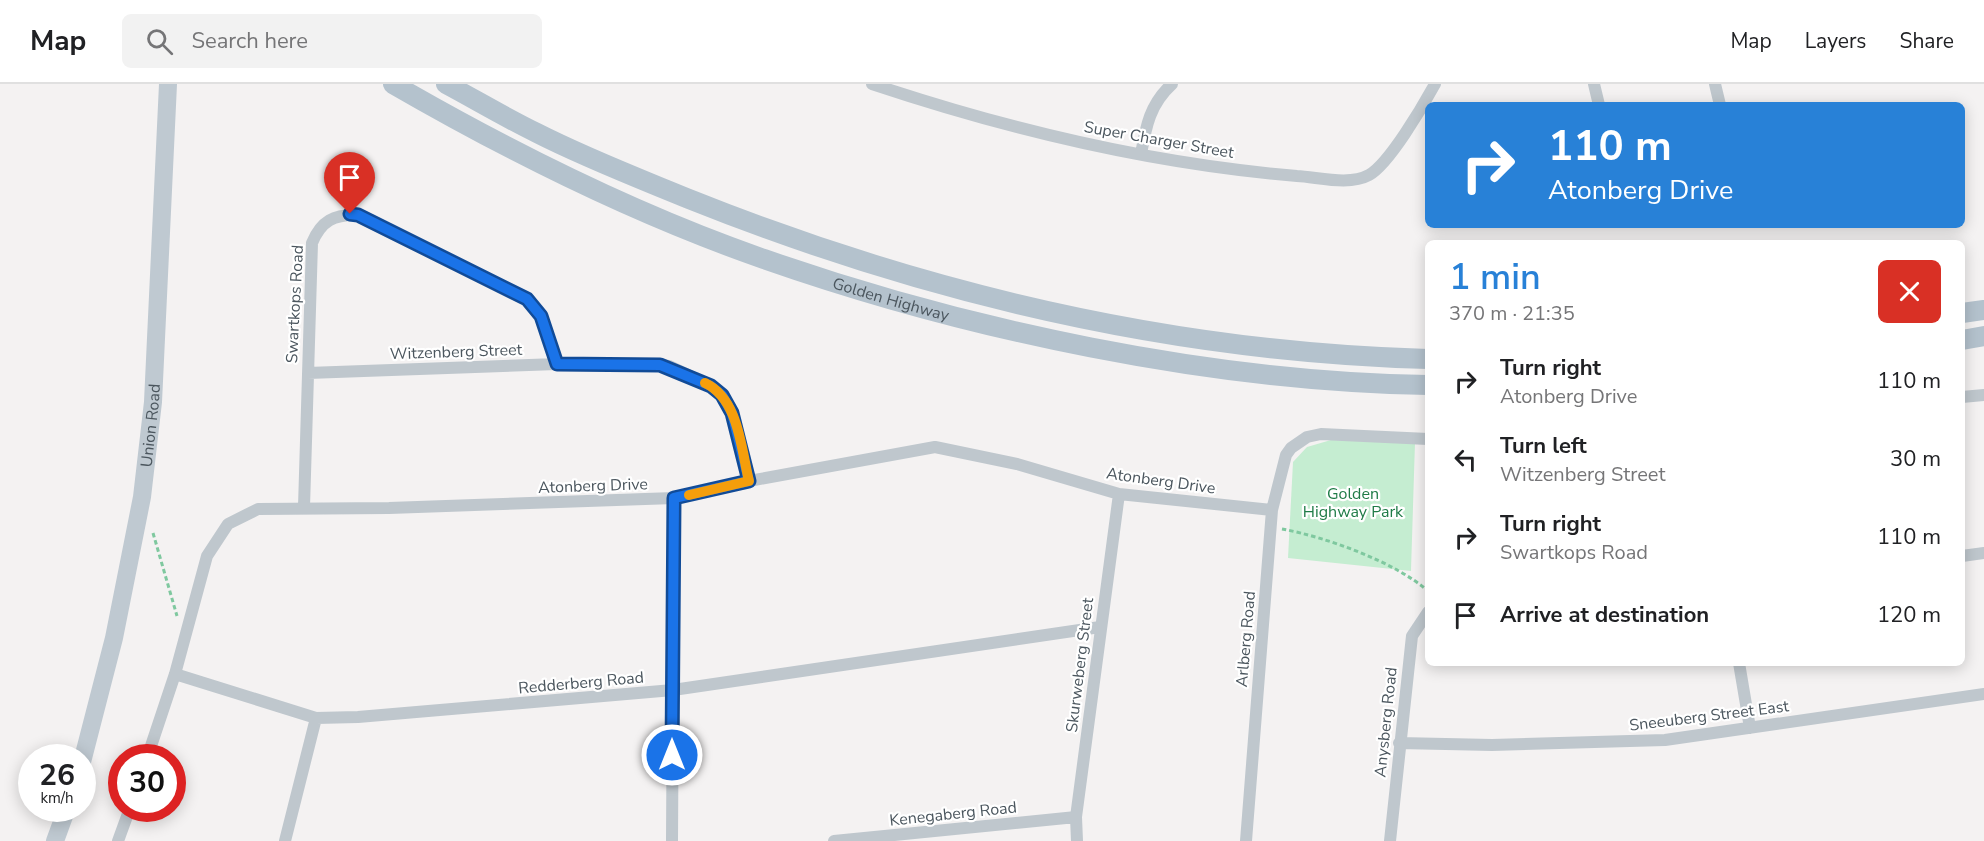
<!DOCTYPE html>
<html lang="en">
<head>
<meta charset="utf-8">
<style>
  body { margin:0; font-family:"Nunito Sans",sans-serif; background:#f2f2f2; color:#202124; height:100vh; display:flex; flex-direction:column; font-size:22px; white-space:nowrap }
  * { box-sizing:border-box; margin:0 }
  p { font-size:20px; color:#757577 }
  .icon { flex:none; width:33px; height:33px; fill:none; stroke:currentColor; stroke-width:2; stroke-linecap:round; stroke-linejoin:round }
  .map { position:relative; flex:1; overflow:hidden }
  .details { position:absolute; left:1425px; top:156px; width:540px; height:426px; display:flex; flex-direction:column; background:#fff; border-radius:9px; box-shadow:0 3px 15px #0003 }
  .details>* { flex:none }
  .top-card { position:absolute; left:1425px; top:18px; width:540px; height:126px; border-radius:9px; box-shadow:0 3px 15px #0003; background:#2881d7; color:#fff; overflow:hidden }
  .speed { position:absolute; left:18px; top:660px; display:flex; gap:12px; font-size:30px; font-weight:700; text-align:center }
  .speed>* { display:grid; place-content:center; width:78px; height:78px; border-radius:50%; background:#fff; box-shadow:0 3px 15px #0003; line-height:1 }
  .speed small { font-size:15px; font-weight:400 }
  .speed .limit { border:9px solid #d22; background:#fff; color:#111 }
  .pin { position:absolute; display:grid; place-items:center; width:51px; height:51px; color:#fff; margin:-62px -26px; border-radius:50% 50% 50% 0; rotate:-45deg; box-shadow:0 0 6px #0007 }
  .pin .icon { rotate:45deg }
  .me { position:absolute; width:66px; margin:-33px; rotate:0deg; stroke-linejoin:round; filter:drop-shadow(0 0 4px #0008) }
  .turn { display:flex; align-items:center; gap:21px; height:126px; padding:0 24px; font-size:27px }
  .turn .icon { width:78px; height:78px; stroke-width:2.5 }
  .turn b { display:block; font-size:42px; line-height:51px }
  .round { display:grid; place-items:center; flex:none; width:63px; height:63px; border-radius:9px; background:#f2f2f2 }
  .overview { display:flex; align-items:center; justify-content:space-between; height:102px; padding:0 24px }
  h1 { font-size:36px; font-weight:600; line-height:45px; color:#2881d7 }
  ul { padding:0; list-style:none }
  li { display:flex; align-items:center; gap:18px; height:78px; padding:0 24px }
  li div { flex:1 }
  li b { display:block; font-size:22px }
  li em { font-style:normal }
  header { display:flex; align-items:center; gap:36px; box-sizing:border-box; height:84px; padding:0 30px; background:#fff; border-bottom:2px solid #e0e0e0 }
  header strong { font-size:28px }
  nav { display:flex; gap:33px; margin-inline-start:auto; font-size:21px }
  .search { width:420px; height:54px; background:#f2f2f2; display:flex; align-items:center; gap:15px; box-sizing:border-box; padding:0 21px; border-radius:9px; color:#757577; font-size:22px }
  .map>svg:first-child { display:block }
  .green { fill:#c5edd1 }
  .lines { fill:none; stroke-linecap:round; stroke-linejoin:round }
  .path { stroke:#7fc89f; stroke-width:3; stroke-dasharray:4.5 3; stroke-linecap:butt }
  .street { stroke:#bfc7cd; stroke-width:12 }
  .secondary { stroke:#bfc9d1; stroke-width:18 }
  .primary { stroke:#b4c2cd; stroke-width:20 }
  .route-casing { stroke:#114b97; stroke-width:15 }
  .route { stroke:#1a73e8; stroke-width:10 }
  .slow { stroke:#f59e0b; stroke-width:10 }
  .labels { text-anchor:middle; stroke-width:4.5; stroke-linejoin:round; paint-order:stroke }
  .street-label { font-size:16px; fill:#4b565e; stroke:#fff }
  .park-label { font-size:16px; fill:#1f7b47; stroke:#fff }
</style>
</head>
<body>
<header>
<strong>Map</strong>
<div class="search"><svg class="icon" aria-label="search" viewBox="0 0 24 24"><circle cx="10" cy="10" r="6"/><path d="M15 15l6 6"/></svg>Search here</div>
<nav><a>Map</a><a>Layers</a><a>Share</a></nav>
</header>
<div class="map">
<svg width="1984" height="757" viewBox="0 0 1984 757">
  <rect width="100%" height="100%" fill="#f4f2f2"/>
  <path class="green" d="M 1331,356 L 1415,358 L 1411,487 L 1288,474 L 1293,378 L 1307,363 Z"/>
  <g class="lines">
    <path class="path" d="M 1282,445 C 1326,453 1395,478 1428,507
      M 153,449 L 177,532"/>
    <path class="street" d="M 872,0 C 1010,46 1152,80 1297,92 C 1318,93 1349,102 1369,91 C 1389,80 1423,22 1435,0
      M 1594,0 L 1599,21
      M 1715,0 L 1720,21
      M 1141,70 C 1146,42 1150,20 1172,0
      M 308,289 L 557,280 L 652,280 L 669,282 L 711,302 L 722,311 L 732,329 L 749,397
      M 1962,313 L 1984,311
      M 304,423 L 312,159 C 321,137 334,130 358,131 L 527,215 L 541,232 L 557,280
      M 1962,472 L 1984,469
      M 1739,579 L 1750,644
      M 175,590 L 316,634 L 358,633 L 673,606 L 1100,543
      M 1399,659 L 1492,661 L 1665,656 L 1984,610
      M 147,674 L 175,590 L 207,472 L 228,440 L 258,425 L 389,424 L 674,414 L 749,397 L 935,363 L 1017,380 L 1119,410 L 1272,426
      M 118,757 L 130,724
      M 285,757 L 316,634
      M 672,757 L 674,414
      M 834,757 L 1076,733
      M 1077,757 L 1076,733 L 1119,410
      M 1246,757 L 1272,426 L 1286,371 L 1291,364 L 1307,353 L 1321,350 L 1428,355
      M 1390,757 L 1412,552 L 1428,528"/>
    <g class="secondary">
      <path id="s1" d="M 82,678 L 114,554 L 142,413 L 153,318 L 168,0"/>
      <path d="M 55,757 L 67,724"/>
    </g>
    <g class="primary">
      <path id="s2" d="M 393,0 C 509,67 637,131 764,175 C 967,246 1212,298 1428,301"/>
      <path d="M 446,0 C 476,16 506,34 537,49 C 586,74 638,94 689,115 C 924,209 1174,268 1428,275"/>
      <path d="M 1962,229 L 1984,226"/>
      <path d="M 1962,256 L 1984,252"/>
    </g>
  </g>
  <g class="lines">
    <g class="route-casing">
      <path id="route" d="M 350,130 L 358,131 L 527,215 L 541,232 L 557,280 L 660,281 L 711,302 L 722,311 L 732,329 L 749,397 L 674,414 L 672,671"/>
    </g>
    <use href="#route" class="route"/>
    <path class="slow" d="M 689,411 L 749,397 C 741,365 739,315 705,299"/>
  </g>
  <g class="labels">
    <g class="street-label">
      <text transform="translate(1159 55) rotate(10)" y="6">Super Charger Street</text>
      <text dy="6" stroke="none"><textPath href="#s2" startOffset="544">Golden Highway</textPath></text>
      <text transform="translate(294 220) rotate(-87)" y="6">Swartkops Road</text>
      <text transform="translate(456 267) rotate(-2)" y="6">Witzenberg Street</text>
      <text dy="6" stroke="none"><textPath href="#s1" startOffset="344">Union Road</textPath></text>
      <text transform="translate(1161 396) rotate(8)" y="6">Atonberg Drive</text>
      <text transform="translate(593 401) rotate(-2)" y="6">Atonberg Drive</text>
      <text transform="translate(1245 555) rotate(-85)" y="6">Arlberg Road</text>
      <text transform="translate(1079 581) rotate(-83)" y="6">Skurweberg Street</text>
      <text transform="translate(581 598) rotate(-5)" y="6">Redderberg Road</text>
      <text transform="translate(1709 631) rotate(-7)" y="6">Sneeuberg Street East</text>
      <text transform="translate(1385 638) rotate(-84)" y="6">Anysberg Road</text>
      <text transform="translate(953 729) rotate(-6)" y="6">Kenegaberg Road</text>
    </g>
    <g class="park-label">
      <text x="1353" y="415">Golden<tspan x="1353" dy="18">Highway Park</tspan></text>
    </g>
  </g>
</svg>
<div class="speed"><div>26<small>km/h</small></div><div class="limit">30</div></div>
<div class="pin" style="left:350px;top:130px;background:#d93025"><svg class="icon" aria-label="arrive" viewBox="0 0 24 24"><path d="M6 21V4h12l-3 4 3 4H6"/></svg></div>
<svg class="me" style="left:672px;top:671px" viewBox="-20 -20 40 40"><circle r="17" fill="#1a73e8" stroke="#fff" stroke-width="3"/><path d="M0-11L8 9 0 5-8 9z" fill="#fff"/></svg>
<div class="top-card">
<div class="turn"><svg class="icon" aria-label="right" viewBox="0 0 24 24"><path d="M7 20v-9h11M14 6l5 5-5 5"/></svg><div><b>110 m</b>Atonberg Drive</div></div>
</div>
<section class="details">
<div class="overview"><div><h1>1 min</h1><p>370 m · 21:35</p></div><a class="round" style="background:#d93025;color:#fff"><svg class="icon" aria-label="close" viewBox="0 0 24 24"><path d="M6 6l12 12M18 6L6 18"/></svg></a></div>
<ul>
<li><svg class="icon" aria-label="right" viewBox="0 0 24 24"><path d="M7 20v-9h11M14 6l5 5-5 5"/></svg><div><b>Turn right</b><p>Atonberg Drive</p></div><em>110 m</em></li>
<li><svg class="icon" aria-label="left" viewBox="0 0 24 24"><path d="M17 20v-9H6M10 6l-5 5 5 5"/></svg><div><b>Turn left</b><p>Witzenberg Street</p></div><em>30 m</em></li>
<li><svg class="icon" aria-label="right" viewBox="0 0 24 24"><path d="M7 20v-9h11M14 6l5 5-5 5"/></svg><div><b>Turn right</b><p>Swartkops Road</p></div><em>110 m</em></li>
<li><svg class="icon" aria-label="arrive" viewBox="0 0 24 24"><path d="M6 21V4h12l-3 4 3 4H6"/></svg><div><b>Arrive at destination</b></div><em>120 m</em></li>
</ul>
</section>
</div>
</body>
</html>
